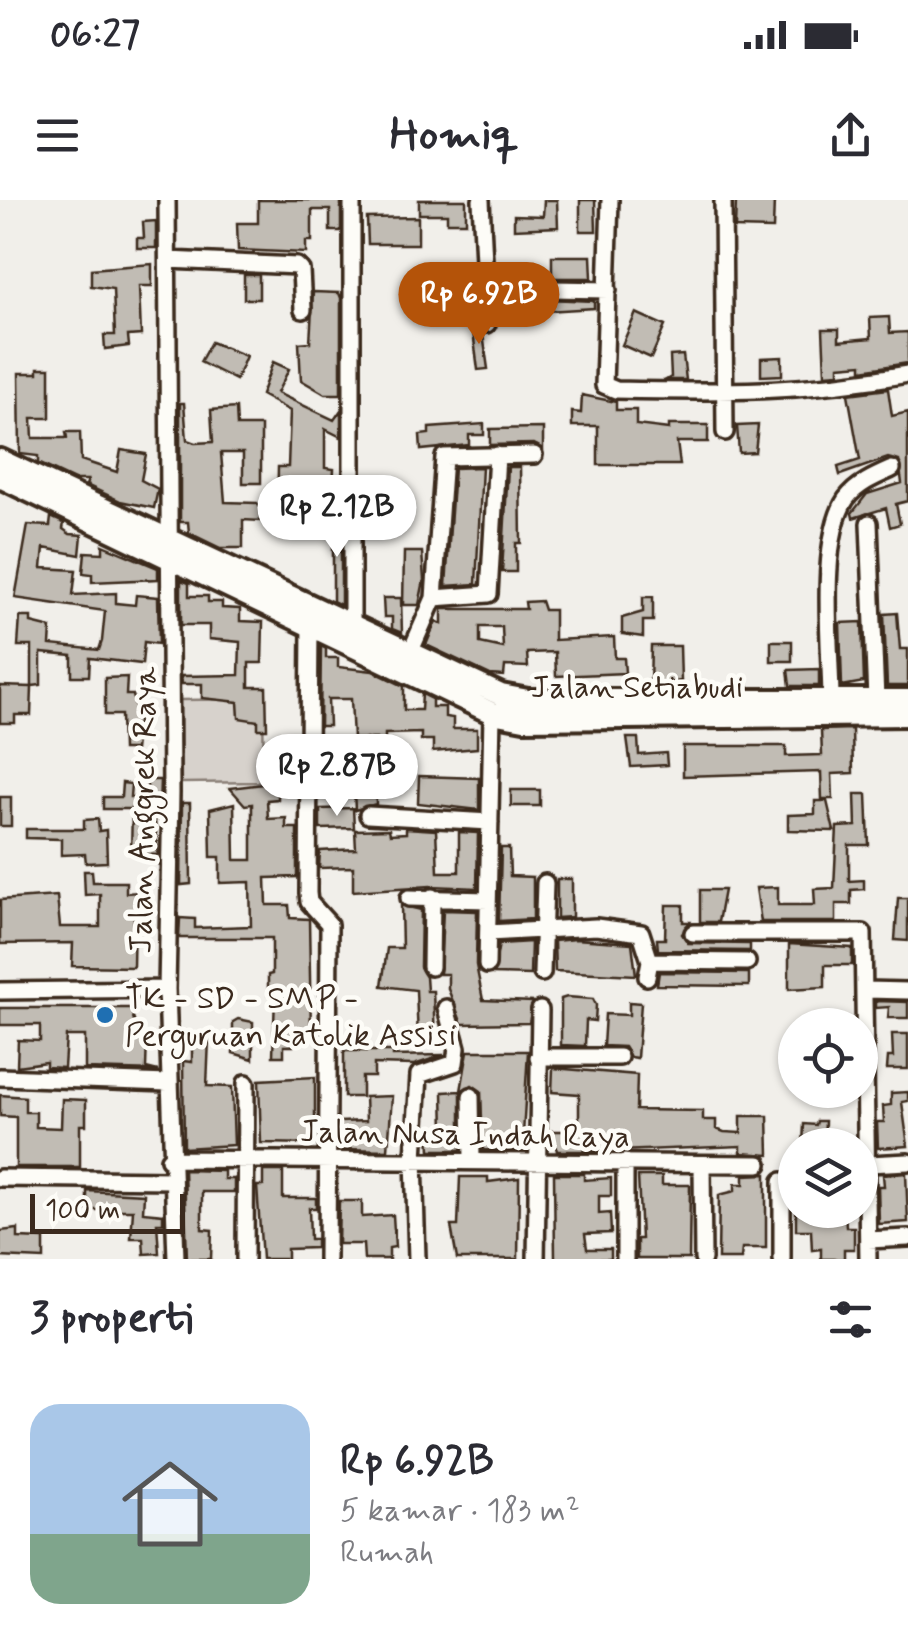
<!DOCTYPE html>
<html lang="id">
<head>
<meta charset="utf-8">
<style>
	body { margin:0; font-family:Mynerve,sans-serif; background:#f2f2f3; color:#2b2b33; height:100vh; display:flex; flex-direction:column; font-size:38px; white-space:nowrap }
	* { box-sizing:border-box; margin:0 }
	p { font-size:32px; color:#7c7c81 }
	.icon { flex:none; width:55px; height:55px; fill:none; stroke:currentColor; stroke-width:2; stroke-linecap:round; stroke-linejoin:round }
	.map { position:relative; height:1059px; overflow:hidden }
	.details { display:flex; flex-direction:column; background:#fff; flex:1 }
	.details>* { flex:none }
	.controls { position:absolute; left:778px; top:808px; display:grid; gap:20px }
	.controls a { display:grid; place-items:center; width:100px; height:100px; border-radius:50%; background:#fff; box-shadow:0 2px 8px #0004; font-size:50px }
	.scale { position:absolute; left:30px; bottom:25px; width:155px; box-sizing:border-box; padding-left:10px; border:5px solid #3b2a1e; border-top:0; font-size:28px; line-height:35px; white-space:nowrap; color:#3b2a1e; -webkit-text-stroke:8px #fdfcf7; paint-order:stroke }
	.price { position:absolute; translate:-50% -85px; padding:0 22px; border-radius:35px; background:#fff; color:#222; font-size:32px; line-height:65px; filter:drop-shadow(0 2px 5px #0008) }
	.price::after { content:''; position:absolute; left:50%; top:60px; width:30px; height:22px; margin-left:-15px; background:inherit; clip-path:polygon(0 0,100% 0,50% 100%) }
	.price.active { background:#b45309; color:#fff }
	ul { padding:0; list-style:none }
	li { display:flex; align-items:center; gap:30px; height:250px; padding:0 30px }
	li span { display:grid; place-items:center; flex:none; width:280px; height:200px; border-radius:30px; color:#555 }
	li>.icon { margin-inline-start:auto }
	span .icon { width:120px; height:120px; fill:#fffc; stroke-width:1 }
	li b { font-size:42px }
	h2 { display:flex; justify-content:space-between; align-items:center; height:120px; padding:0 30px; font-size:42px }
	.status { display:flex; justify-content:space-between; align-items:center; height:70px; padding:0 50px; background:#fff; direction:ltr }
	.status svg { height:28px; fill:currentColor }
	header { display:flex; justify-content:space-between; align-items:center; height:130px; padding:0 30px; background:#fff; font-size:45px; font-weight:700 }
	.map>svg:first-child { display:block }
</style>
</head>
<body>
<div class="status"><b>06:27</b><svg viewBox="0 0 49 12"><path d="M0 12V9h3v3zM5 12V6h3v6zM10 12V3h3v9zM15 12V0h3v12zM26 1h20v11H26zM47 4h2v5h-2z"/></svg></div>
<header><svg class="icon" aria-label="menu" viewBox="0 0 24 24"><path d="M4 6h16M4 12h16M4 18h16"/></svg>Homiq<svg class="icon" aria-label="share" viewBox="0 0 24 24"><path d="M12 15V3M7 8l5-5 5 5M5 13v7h14v-7"/></svg></header>
<div class="map">
<svg width="908" height="1059" viewBox="0 0 908 1059">
	<rect width="100%" height="100%" fill="#f1efea"/>
	<filter id="ink" filterUnits="userSpaceOnUse"><feTurbulence type="fractalNoise" baseFrequency=".01" numOctaves="2"/><feDisplacementMap in="SourceGraphic" scale="20" xChannelSelector="R" yChannelSelector="G"/><feConvolveMatrix kernelMatrix="1 2 1 2 8 2 1 2 1" color-interpolation-filters="sRGB"/></filter>
	<g filter="url(#ink)">
		<path fill="#d7d2cc" stroke="#897e75" stroke-width="2.5" d="M263,499L264,582L181,583L180,500Z"/>
		<path fill="#c1bcb4" stroke="#3b2a1e" stroke-width="2.5" fill-rule="evenodd" d="M258,0H341V31H330V10H312V41H306V53L238,50L237,23H258Z
			M419,0H466V22H447V14H419Z
			M544,0H557L558,27L514,29V15L543,16Z
			M580,0H595L596,31H580Z
			M736,0H774L773,29L735,28Z
			M418,17V44H368L367,18Z
			M156,21V48H137V38H144L143,22Z
			M552,56H591L592,78H552L542,83V73H552Z
			M152,64V86H139L141,135L128,136L129,146L105,149L104,135H115L113,89L91,86V69Z
			M244,75H259V99H244Z
			M313,92L339,93L341,98V194H325L301,180L299,143L310,142Z
			M547,99L594,101V108L547,111Z
			M636,113L665,126L651,158L622,145Z
			M471,116H475L477,129L483,134L488,169L478,170Z
			M889,117L890,133L908,132V163L862,170V164L839,166V173L825,174L823,129H839V141L871,138L870,118Z
			M211,142L246,156L236,180L200,162Z
			M683,155L686,180H666L671,177L670,156Z
			M782,157V175L761,176V158Z
			M273,162L289,169L277,193L334,220L341,210V237L325,229V268L334,269L331,319L277,316L278,267H288L290,211L261,195Z
			M38,168H50V218H32L33,238H67L66,232H80L81,260L117,272L121,250L146,254L141,280L158,289L154,308L120,301L86,285L88,280H74L38,263V256L20,254L19,173H38Z
			M888,189L892,216L908,212V301L896,304L900,324L890,327L886,308L853,318L852,313L867,294L902,283L899,261L888,258L840,275L838,267L860,260L848,194Z
			M582,195L616,202V210H636V225L669,229V225H708V242H677L680,265H598V226H572V212L581,213Z
			M180,203H184L187,240L195,243L213,242L211,210L236,208L237,226H261V283H243V253H221L225,302L257,303L261,309V321L243,320V348H220L189,333L188,322H180Z
			M484,224V235H469V245L421,250L420,235L429,234V228Z
			M758,225L755,252L739,253L737,226Z
			M543,228V249L534,244L490,245V229Z
			M482,267L476,384L446,386L454,268Z
			M508,267H520L521,343H516V372H502Z
			M333,316H341V405L333,401Z
			M51,317L64,323L63,329L70,334L82,335L80,355L44,348L42,368L76,370L73,395L116,393V403L135,405L136,395L158,397L159,444L144,442L142,464L90,458L89,476H72V456L41,453V485L32,486V446H18L20,417H31V423L51,428L50,445L99,450L102,441L105,411L15,398L28,325L50,326Z
			M103,345L158,368V379L92,382V374L83,373L85,352L103,353Z
			M404,352H422L424,380L419,405H403Z
			M181,380L189,383V396H208V402H222V408L240,409V421L263,422L262,463H249V487H266L267,529H258V521L239,518L238,502L202,498V484H182L181,476L239,475L240,442L209,439V425H181Z
			M643,397H653V421H643V437L622,434V418L643,412Z
			M383,398H401L402,433L392,429V417H384Z
			M541,401L544,410H554V440L614,437L615,458H624L625,473L556,476L555,452L527,453L528,467L505,466L504,476L490,475L426,445L436,421L442,424V409H526L525,402ZM480,427H502L503,448L480,443Z
			M897,413L900,449H908V486H887L884,414Z
			M862,422L864,482L842,486L840,423Z
			M771,441H792V461H771Z
			M321,446L326,449V458H338V467L373,471L404,486V510H421L422,494L432,499V507H445V517L453,518V529H477V548L433,552V540H421V533L385,534V547H376V539H353L351,499H328L329,526H320Z
			M651,446H680L681,481L650,486Z
			M819,469V486H790L788,470Z
			M127,477L126,495H133L138,522L135,550H122L121,515H105V478Z
			M0,486L32,487L31,515H15V523H0Z
			M852,529L853,573L832,574L833,599H822L821,572L683,576V546H786V556L822,555L821,530Z
			M627,538H638L639,555L666,553L667,565L631,567Z
			M331,557H344L345,575L375,577L376,604L355,610L354,590L320,591V575H332Z
			M419,576L479,578V610L418,603Z
			M147,580H160L159,609H154L158,655L131,654L132,609H103V597H121L122,583L131,584L130,597H147Z
			M295,580V589H278V599L267,600L268,619L286,618V628H297V677L266,678L267,705H289L290,718L309,719L311,834L293,833V846H284V856H273L275,795H268V775L272,774V738H179L180,718L195,719V728L251,726L250,682L220,683V657H211L210,609L234,603L235,660H252V604L245,605L230,588Z
			M511,590H540V606H511Z
			M855,594H867L869,645H849V681L864,680V689L851,690V704H836V722H761L756,688L778,687V705H815L814,689L834,688L837,627L856,626Z
			M0,597H11V626H0Z
			M815,601H827L834,631L788,630V615L815,614Z
			M182,603H190L191,684L181,685Z
			M353,608L354,628L320,629V609Z
			M98,619L99,631L106,630L107,662L86,663L85,654L61,655V639L26,638V629H84V620Z
			M406,628L436,630L438,672H459V632L478,633L477,688L431,686L353,691V667L319,668L320,651L356,649L355,630L389,629L390,634L406,633Z
			M501,648H509L510,676L533,677V719L499,721Z
			M84,671H92L93,682H126V693L139,692L140,715H134L133,767L72,766L73,743L0,744V700L57,696L60,727H100V694L85,695Z
			M557,679H572V717L557,718Z
			M700,690H724L718,722H700Z
			M898,698H908V741L895,740Z
			M401,705L421,710L420,767L426,777L427,791H433L435,839H418L416,790L382,786L387,748H402Z
			M666,705H683V722H690L682,734L688,743L750,744V751L658,750L657,739H665Z
			M443,710L477,711L476,765L483,800L533,802L529,823L462,824L448,789V774H440Z
			M575,739L632,743L636,775L555,771L554,741Z
			M531,742L530,775L493,774L499,744Z
			M789,744L852,748V765H825V787L789,789Z
			M659,772L749,773V786L657,785Z
			M567,797L593,799L596,805L595,821L586,820L585,846L561,845V799Z
			M876,801L908,802V818H888L889,807L876,808Z
			M629,802L641,803L637,858L630,857L624,847L603,846L605,814L629,815Z
			M0,808H131L138,838H147L146,868L158,871L85,869V836H66L64,868L46,867V862L17,866L18,840L40,841V825H0Z
			M238,819L253,822V859L233,853V822Z
			M892,834H908V869H887L888,857H893Z
			M192,839H209L207,886L232,887L234,945L184,948L183,861L192,862Z
			M344,851H393V856L444,855L414,865L374,864V877H362V897H344Z
			M468,851H528L522,951L483,950L481,891L472,885L461,891Z
			M553,868L637,875L636,910L703,911V920H716V929L724,932L741,933V916H768L769,955L741,953V946L619,951V938H601V951H557L552,931H579V894L552,892Z
			M315,877V944L261,943L259,880Z
			M461,891V950H430L429,932L444,931L443,892Z
			M908,892V901L902,902L908,946L878,948L877,922H884L883,906L891,905V893Z
			M0,895L25,897V912H36V927L61,928L62,899L86,900V925H80V967H16V917L0,916Z
			M392,896L388,950L342,949L339,922L366,921L365,897Z
			M817,921H825L824,945H803L804,924L816,925Z
			M184,970L224,971V979H234V992H202V1029L212,1030L211,1059H187Z
			M263,971H283V998H316V1008H309L310,1039H316V1048L287,1049V1059H262L257,986H263Z
			M906,973L908,1022L879,1024L878,986H884L883,975Z
			M554,974H584V980L611,978V996H599V1014L610,1013L611,1033L585,1034L587,1049H611V1059H555Z
			M766,974V1048H742L741,1059H718L719,995L735,991V984H744V975Z
			M638,976H662V985H690L689,1059H637V1039H641Z
			M460,977H488V982L519,978L518,1059H457L451,1026H458Z
			M87,991L144,994L143,1012L163,1014V1023H157L159,1053L144,1054L143,1038H131L133,1010H87Z
			M339,1001H362V1017L393,1015L395,1047L389,1048V1059H364L363,1044H338Z
			M796,1010H845L846,1027H854V1049H844V1059H821V1049L812,1050L811,1030H796Z
			M18,1029V1038L44,1039V1059L0,1057V1031Z"/>
		<g fill="none" stroke-linecap="round" stroke-linejoin="round">
			<g stroke="#3b2a1e" stroke-width="22">
				<path id="minor" d="M167,0L171,593L167,789L176,1059
					M481,0L487,124
					M610,0L604,185L616,190C721,192 803,193 908,174
					M723,0L725,232
					M168,60L297,66L301,70L303,110
					M552,89L608,90
					M869,323L876,500
					M434,398L489,394L497,255
					M310,422L308,693L309,702L329,724L327,1059
					M352,424V0
					M410,453L434,398L444,257L534,255
					M831,501C831,450 818,341 846,299C857,284 876,276 892,269
					M368,615L490,622
					M409,698L488,700
					M488,733L596,727L641,733L650,761L647,777
					M693,733H863L868,1059
					M650,761L747,762
					M487,765L492,513
					M431,767L432,697
					M542,773L545,683
					M866,790L908,791
					M0,791L167,789
					M538,857H619
					M0,877L168,883
					M471,896L472,959
					M169,959L759,964
					M869,964L908,962
					M702,966L703,1059
					M0,978L171,980
					M868,1040L908,1038
					M245,1059L246,883
					M417,1059L414,958L419,875L455,863L457,848L446,808
					M536,1059L540,810
					M625,1059V962
					M782,1059V981"/>
			</g>
			<g stroke="#3b2a1e" stroke-width="28">
				<path id="major" d="M0,260L501,495L528,500H908
					M0,277L492,513L524,519L908,515"/>
			</g>
			<use href="#minor" stroke="#fdfcf7" stroke-width="15"/>
			<use href="#major" stroke="#fdfcf7" stroke-width="20"/>
		</g>
	</g>
	<circle fill="#1f6fb2" stroke="#fdfcf7" stroke-width="4" cx="105" cy="815" r="10"/>
	<g text-anchor="middle" stroke-width="9" stroke-linejoin="round" paint-order="stroke">
		<g font-size="32" fill="#3b2a1e" stroke="#fdfcf7">
			<text x="637" y="497">Jalan Setiabudi</text>
			<text transform="translate(142 610) rotate(-89)" y="11">Jalan Anggrek Raya</text>
			<text transform="translate(465 933) rotate(1)" y="11">Jalan Nusa Indah Raya</text>
		</g>
		<g font-size="32" fill="#3b2a1e" stroke="#fdfcf7" text-anchor="start">
			<text x="125" y="808">TK - SD - SMP -<tspan x="125" dy="37">Perguruan Katolik Assisi</tspan></text>
		</g>
	</g>
</svg>
<div class="controls">
<a><svg class="icon" aria-label="locate" viewBox="0 0 24 24"><circle cx="12" cy="12" r="6"/><path d="M12 2v4M12 18v4M2 12h4M18 12h4"/></svg></a>
<a><svg class="icon" aria-label="layers" viewBox="0 0 24 24"><path d="M12 4l9 5-9 5-9-5zM3 14l9 5 9-5"/></svg></a>
</div>
<div class="scale">100 m</div>
<b class="price active" style="left:479px;top:147px">Rp 6.92B</b>
<b class="price" style="left:337px;top:360px">Rp 2.12B</b>
<b class="price" style="left:337px;top:619px">Rp 2.87B</b>
</div>
<section class="details">
<h2>3 properti<svg class="icon" aria-label="filters" viewBox="0 0 24 24"><path d="M4 7h16M4 17h16"/><circle cx="9" cy="7" r="2"/><circle cx="15" cy="17" r="2"/></svg></h2>
<ul>
<li><span style="background:linear-gradient(#a9c7e8 65%,#7fa58c 0)"><svg class="icon" aria-label="home" viewBox="0 0 24 24"><path d="M3 11l9-7 9 7M6 9v11h12V9"/></svg></span><div><b>Rp 6.92B</b><p>5 kamar · 183 m²</p><p>Rumah</p></div></li>
</ul>
</section>
</body>
</html>
